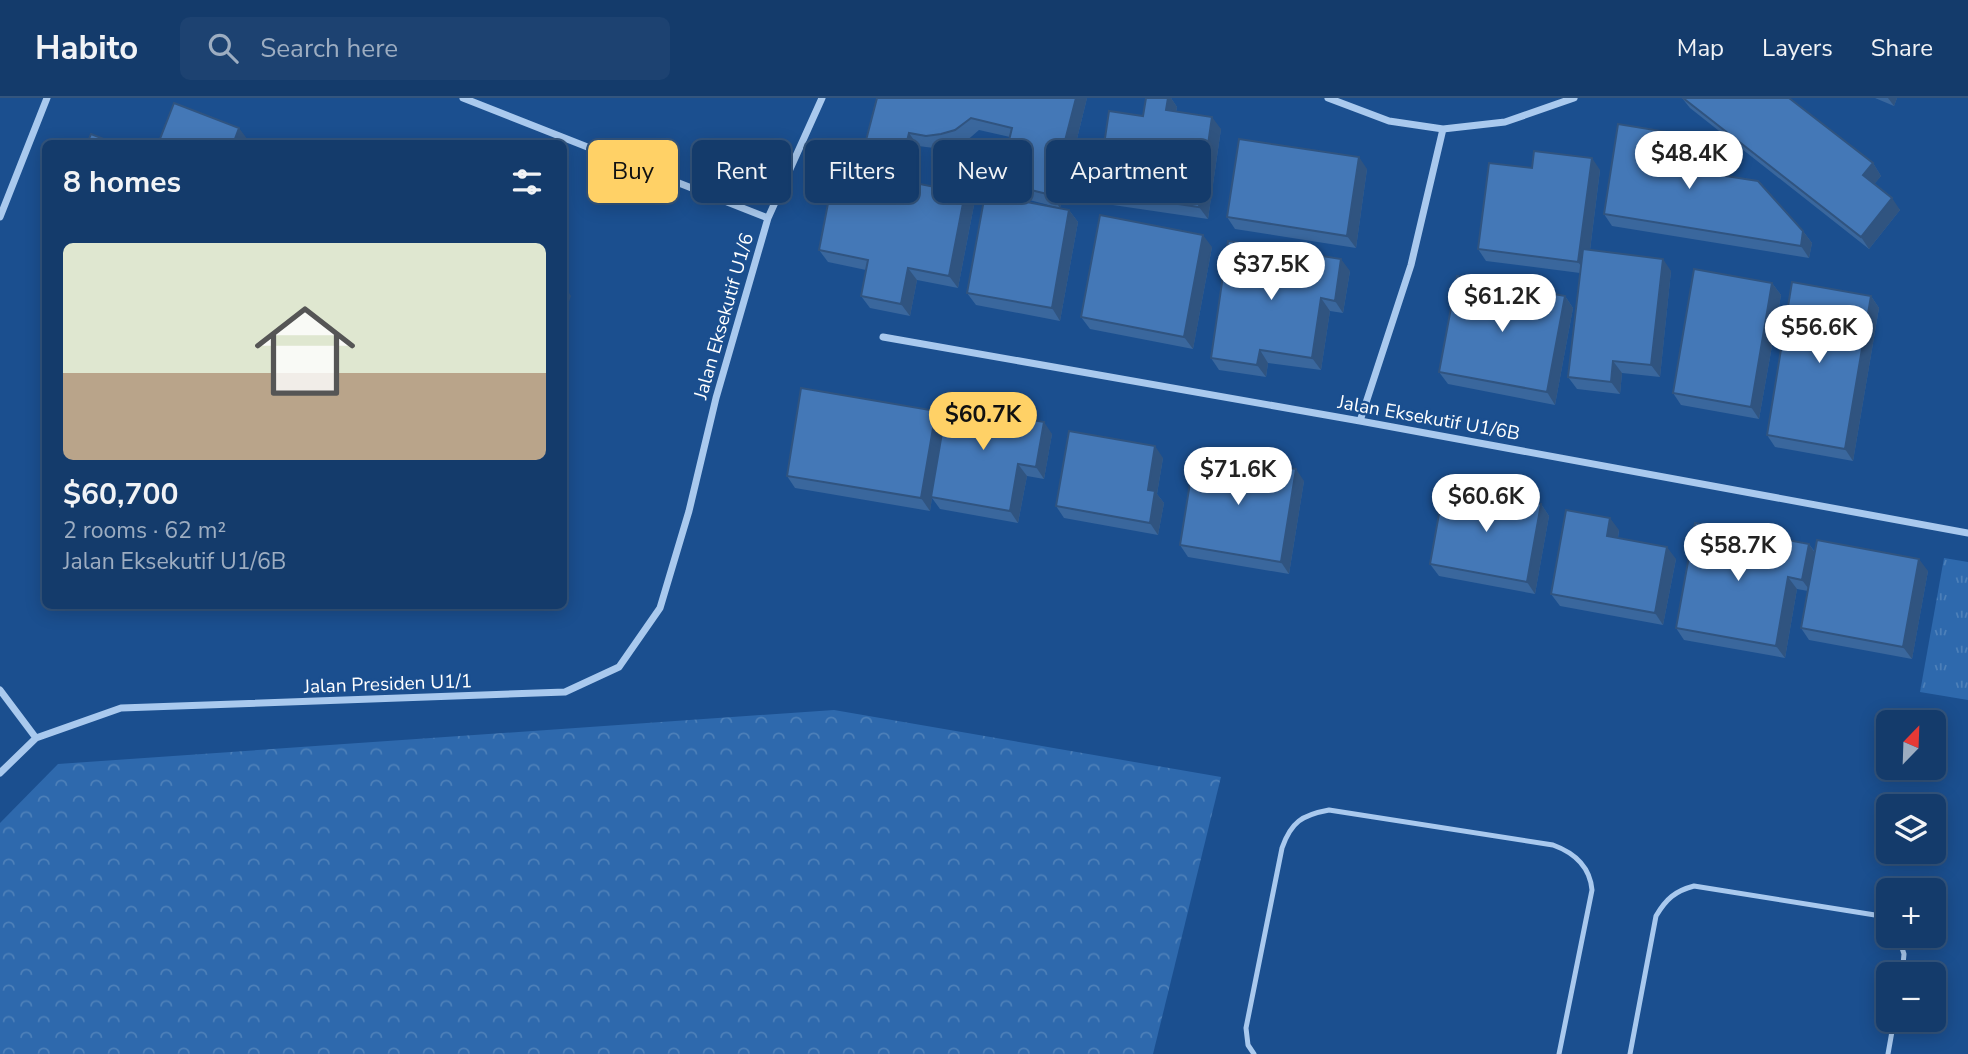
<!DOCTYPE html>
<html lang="en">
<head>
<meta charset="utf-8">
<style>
	body { margin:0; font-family:"Nunito Sans",sans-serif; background:#1d4271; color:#f1f3f6; height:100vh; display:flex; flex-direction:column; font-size:26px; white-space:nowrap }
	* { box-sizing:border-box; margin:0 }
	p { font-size:23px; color:#9dadc1 }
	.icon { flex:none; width:38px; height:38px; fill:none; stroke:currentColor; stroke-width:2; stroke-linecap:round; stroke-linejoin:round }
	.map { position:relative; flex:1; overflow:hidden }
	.details { position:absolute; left:42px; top:42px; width:525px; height:469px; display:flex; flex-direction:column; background:#143b6b; border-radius:10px; box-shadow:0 4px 18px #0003,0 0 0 2px #33557e }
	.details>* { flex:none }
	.banner { position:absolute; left:588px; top:42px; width:665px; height:63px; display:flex; gap:14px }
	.needle { width:46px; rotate:23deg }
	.fabs { position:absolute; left:1876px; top:612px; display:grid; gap:14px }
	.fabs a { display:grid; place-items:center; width:70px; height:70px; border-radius:10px; background:#143b6b; box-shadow:0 4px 18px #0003,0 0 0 2px #33557e; font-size:35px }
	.price { position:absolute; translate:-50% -60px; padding:0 16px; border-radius:24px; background:#fff; color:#222; font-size:23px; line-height:46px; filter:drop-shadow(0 2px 4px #0008) }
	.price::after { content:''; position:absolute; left:50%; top:42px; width:21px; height:16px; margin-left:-10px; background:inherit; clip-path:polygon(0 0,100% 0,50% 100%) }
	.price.active { background:#ffd166; color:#111 }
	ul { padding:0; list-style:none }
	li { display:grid; align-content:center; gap:14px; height:371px; padding:0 21px }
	li span { display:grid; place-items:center; height:217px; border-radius:10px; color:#555 }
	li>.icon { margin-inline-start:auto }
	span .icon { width:126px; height:126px; fill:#fffc; stroke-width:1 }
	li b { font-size:30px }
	h2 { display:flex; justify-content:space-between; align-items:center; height:84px; padding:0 21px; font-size:30px }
	.tag { padding:0 24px; border-radius:10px; background:#143b6b; box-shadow:0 4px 18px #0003,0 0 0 2px #33557e; font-size:24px; line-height:63px }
	.tag.active { background:#ffd166; color:#111 }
	header { display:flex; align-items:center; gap:42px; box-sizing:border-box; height:98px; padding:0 35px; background:#143b6b; border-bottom:2px solid #33557e }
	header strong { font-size:33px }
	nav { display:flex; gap:38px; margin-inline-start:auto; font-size:24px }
	.search { width:490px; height:63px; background:#1d4271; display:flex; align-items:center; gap:18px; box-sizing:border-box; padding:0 24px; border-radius:10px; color:#9dadc1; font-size:26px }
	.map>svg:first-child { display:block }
</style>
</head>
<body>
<header>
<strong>Habito</strong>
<div class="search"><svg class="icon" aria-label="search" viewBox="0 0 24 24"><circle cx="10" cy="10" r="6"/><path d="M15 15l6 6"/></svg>Search here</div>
<nav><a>Map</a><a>Layers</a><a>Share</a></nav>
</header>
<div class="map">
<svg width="1968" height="956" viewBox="0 0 1968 956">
	<defs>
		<pattern id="grass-tufts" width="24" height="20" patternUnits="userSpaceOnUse" patternTransform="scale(1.75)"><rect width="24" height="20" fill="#2e69ad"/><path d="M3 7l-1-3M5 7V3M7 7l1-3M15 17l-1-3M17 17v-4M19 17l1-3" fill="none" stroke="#4d80b9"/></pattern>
		<pattern id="forest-crowns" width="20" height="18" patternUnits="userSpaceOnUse" patternTransform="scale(1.75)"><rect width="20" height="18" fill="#2e69ad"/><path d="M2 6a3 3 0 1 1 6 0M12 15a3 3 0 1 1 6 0" fill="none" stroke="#4d80b9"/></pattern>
	</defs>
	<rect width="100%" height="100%" fill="#1b4f8f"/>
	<path fill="url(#grass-tufts)" d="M1944,460L1968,464V602L1920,594Z"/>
	<path fill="url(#forest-crowns)" d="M834,612L1221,679L1153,956H0V725L58,666Z"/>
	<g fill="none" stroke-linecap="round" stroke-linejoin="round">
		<path stroke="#a9c9ee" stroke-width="5" d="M1898,838L1904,856L1902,877
			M1254,956L1248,947L1246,930L1282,750C1291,724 1302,717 1329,712L1553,747C1575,755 1590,769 1592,792L1559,956
			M1630,956L1656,818C1666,801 1675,793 1694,788L1875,817L1888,828
			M1888,956L1894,922"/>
		<path stroke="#a9c9ee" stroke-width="7" d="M463,0L768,120
			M1328,0L1389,23L1443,31L1505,24L1574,0
			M0,119L47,0
			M883,239L1360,323L1968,435
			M1360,323L1411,167L1443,31
			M0,592L36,640
			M0,675L36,640L121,610L565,594L619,569L660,510L689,413L716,300L768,120L822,0"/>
	</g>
	<path fill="#3a679d" d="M877,0H1087L1060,110L1007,96L999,84L1010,39L979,32L964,45L950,48L934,50L918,48L912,72L873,62L864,50Z
		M1146,0H1171L1177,9L1176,14L1221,31L1208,121L1106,106L1097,94L1143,18Z
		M1682,0H1789L1873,65L1881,78L1874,86L1900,112L1869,151L1690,10Z
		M1875,0H1897L1894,8Z
		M1693,49V51L1705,64L1704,74L1803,133L1812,145L1809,160L1612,128L1604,116Z
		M1532,70L1600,72L1590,152L1671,173L1660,279L1622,275L1620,296L1577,291L1568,279L1580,175L1486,163L1478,151Z
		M1367,71L1356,150L1235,131L1227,119Z
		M965,95L974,107L958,190L917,182L910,218L870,210L861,198L866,172L828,164L819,152Z
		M1069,112L1078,124L1060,223L976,207L967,195Z
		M1212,149L1193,251L1090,231L1081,219Z
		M1350,173L1343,215L1330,213L1321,272L1268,265L1266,279L1219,272L1211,260Z
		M1772,185L1781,197L1759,321L1681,307L1673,295Z
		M1565,198L1573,210L1555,307L1448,286L1439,274Z
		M1871,198L1879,210L1853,363L1775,349L1767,337Z
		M936,313L944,325L1016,317V319L1052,336L1044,381L1027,378L1018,425L940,411L932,400L930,413L795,390L787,378Z
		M1163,360L1157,396L1164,405L1158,437L1064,420L1056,408Z
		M1304,383L1289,476L1188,459L1180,447Z
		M1541,406L1549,418L1535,496L1439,478L1430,466Z
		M1619,432L1618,440L1676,461L1663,527L1560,508L1551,496Z
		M1809,446L1815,454L1928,473L1912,561L1809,542L1801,530L1808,493L1797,491L1785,560L1684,542L1676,530Z"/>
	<path fill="#305480" d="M1076,0H1087L1060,110L1051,97Z
		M1168,0H1171L1177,9L1174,24L1166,12Z
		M1888,0H1897L1894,8Z
		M1212,19L1221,31L1208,121L1199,109Z
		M239,30L248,42L246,46H233Z
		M909,35L918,48L912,72L903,60Z
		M1685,37L1693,49L1691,62L1683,50Z
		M1697,52L1705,64L1702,85L1693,73Z
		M1359,59L1367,71L1356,150L1347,138Z
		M1592,60L1600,72L1587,176L1578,164Z
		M1873,65L1881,78L1872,89L1863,77Z
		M965,95L974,107L958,190L949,178Z
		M1892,100L1900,112L1869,151L1861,139Z
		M1069,112L1078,124L1060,223L1052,210Z
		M1803,133L1812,145L1809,160L1801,148Z
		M1203,137L1212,149L1193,251L1184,239Z
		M1341,161L1350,173L1343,215L1335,203Z
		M1663,161L1671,173L1660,279L1651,267Z
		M908,170L917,182L910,218L901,206Z
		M1772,185L1781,197L1759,321L1751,309Z
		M564,187L571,198L564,218Z
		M1565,198L1573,210L1555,307L1547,294Z
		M1871,198L1879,210L1853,363L1845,351Z
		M1321,200L1330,213L1321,272L1312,260Z
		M1260,252L1268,265L1266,279L1257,267Z
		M1613,263L1622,275L1620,296L1611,284Z
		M1008,304L1016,317L1014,329L1005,317Z
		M936,313L944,325L930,413L921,400Z
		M1044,324L1052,336L1044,381L1036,369Z
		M1155,348L1163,360L1157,396L1164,405L1158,437L1150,425L1148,392Z
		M1018,366L1027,378L1018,425L1010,413Z
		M1296,371L1304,383L1289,476L1281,464Z
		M1541,406L1549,418L1535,496L1527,484Z
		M1610,420L1619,432L1616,450L1607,438Z
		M1809,446L1817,458L1811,494L1802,482Z
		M1667,449L1676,461L1663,527L1655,515Z
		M1919,461L1928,473L1912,561L1903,549Z
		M1788,479L1797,491L1785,560L1776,548Z"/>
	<path fill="#4478b7" stroke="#305480" stroke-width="2" d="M877,0H1076L1051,97L999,84L1012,30L971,20L955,32L941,36L926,38L909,35L903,60L864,50Z
		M1146,0H1168L1166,12L1212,19L1199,109L1097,94L1109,13L1143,18Z
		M1683,0H1789L1873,65L1863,77L1892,100L1861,139Z
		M174,5L239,30L233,46H158Z
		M1618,26L1685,37L1683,50L1697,52L1693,73L1758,83L1803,133L1801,148L1604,116Z
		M91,36L116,46H87Z
		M1239,41L1359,59L1347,138L1227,119Z
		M1534,53L1592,60L1578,164L1478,151L1489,65L1532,70Z
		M835,69L965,95L949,178L908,170L901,206L861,198L868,162L819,152Z
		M985,96L1069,112L1052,210L967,195Z
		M1100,117L1203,137L1184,239L1081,219Z
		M1228,143L1341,161L1335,203L1321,200L1312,260L1260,252L1257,267L1211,260Z
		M1583,151L1663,161L1651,267L1613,263L1611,284L1568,279Z
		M1694,171L1772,185L1751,309L1673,295Z
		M1457,178L1565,198L1547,294L1439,274Z
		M1792,184L1871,198L1845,351L1767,337Z
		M801,290L936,313L921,400L787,378Z
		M949,294L1008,304L1005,317L1044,324L1036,369L1018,366L1010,413L931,399Z
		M1069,333L1155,348L1148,392L1155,393L1150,425L1056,408Z
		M1195,354L1296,371L1281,464L1180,447Z
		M1444,388L1541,406L1527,484L1430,466Z
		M1566,412L1610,420L1607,438L1667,449L1655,515L1551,496Z
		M1695,425L1809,446L1802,482L1788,479L1776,548L1676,530Z
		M1817,442L1919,461L1903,549L1801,530Z"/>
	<g text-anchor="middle" stroke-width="5" stroke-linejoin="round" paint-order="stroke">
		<g font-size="19" fill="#fff" stroke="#1b4f8f">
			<text transform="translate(723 218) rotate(-74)" y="7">Jalan Eksekutif U1/6</text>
			<text transform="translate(1429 319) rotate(10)" y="7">Jalan Eksekutif U1/6B</text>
			<text transform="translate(388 585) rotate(-2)" y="7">Jalan Presiden U1/1</text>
		</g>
	</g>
</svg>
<div class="fabs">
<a><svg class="needle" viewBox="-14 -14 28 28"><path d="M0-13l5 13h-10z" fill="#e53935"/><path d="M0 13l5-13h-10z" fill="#9dadc1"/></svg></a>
<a><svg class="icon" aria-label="layers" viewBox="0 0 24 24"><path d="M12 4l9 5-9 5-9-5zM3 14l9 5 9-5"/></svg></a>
<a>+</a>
<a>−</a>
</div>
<b class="price" style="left:1689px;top:93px">$48.4K</b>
<b class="price" style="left:1271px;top:204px">$37.5K</b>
<b class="price" style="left:1502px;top:236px">$61.2K</b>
<b class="price" style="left:1819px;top:267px">$56.6K</b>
<b class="price active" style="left:983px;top:354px">$60.7K</b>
<b class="price" style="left:1238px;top:409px">$71.6K</b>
<b class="price" style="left:1486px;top:436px">$60.6K</b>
<b class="price" style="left:1738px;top:485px">$58.7K</b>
<div class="banner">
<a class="tag active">Buy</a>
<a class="tag">Rent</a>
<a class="tag">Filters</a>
<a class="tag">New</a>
<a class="tag">Apartment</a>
</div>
<section class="details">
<h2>8 homes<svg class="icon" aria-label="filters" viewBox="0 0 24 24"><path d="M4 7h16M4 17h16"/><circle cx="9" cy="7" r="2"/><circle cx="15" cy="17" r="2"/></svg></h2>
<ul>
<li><span style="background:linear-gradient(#dfe7d0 60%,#b9a48a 0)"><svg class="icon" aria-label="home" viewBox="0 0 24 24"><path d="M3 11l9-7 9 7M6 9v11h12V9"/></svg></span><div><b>$60,700</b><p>2 rooms · 62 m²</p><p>Jalan Eksekutif U1/6B</p></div></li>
</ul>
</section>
</div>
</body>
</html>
